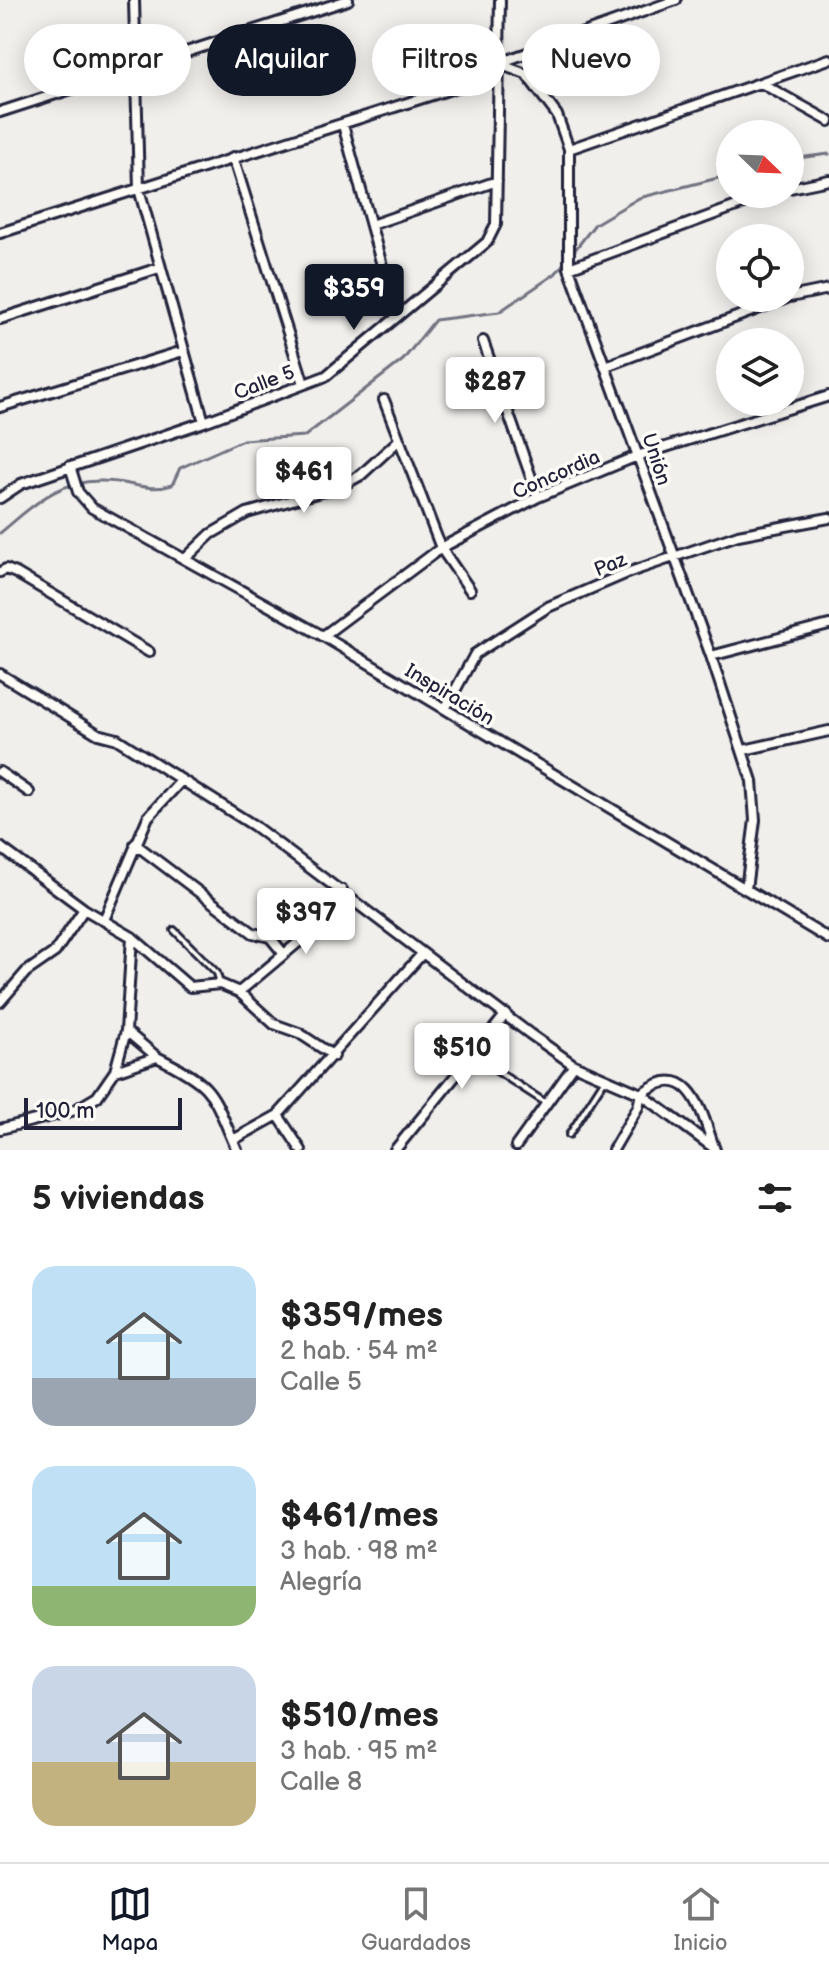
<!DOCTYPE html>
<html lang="es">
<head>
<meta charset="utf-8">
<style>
	body { margin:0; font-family:"Balsamiq Sans",sans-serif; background:#f2f2f2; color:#222; height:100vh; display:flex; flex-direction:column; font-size:30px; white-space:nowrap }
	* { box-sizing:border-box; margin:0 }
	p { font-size:26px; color:#767676 }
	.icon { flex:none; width:44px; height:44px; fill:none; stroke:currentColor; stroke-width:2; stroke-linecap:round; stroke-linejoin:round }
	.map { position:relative; height:1150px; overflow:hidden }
	.sheet { display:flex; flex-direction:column; background:#fff; flex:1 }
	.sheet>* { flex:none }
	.guide { position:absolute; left:24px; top:24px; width:782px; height:72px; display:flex; gap:16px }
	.needle { width:52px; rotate:113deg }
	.tools { position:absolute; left:716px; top:120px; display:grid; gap:16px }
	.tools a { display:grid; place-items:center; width:88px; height:88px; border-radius:50%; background:#fff; box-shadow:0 4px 20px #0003; font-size:40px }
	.scale { position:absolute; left:24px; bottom:20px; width:158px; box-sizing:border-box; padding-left:8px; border:4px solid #22223b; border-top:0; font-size:22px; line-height:28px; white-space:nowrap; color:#22223b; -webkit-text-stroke:6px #fdfcf7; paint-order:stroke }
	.price { position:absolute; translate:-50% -68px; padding:0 18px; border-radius:8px; background:#fff; color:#222; font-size:26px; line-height:52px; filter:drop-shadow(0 2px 4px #0008) }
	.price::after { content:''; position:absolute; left:50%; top:48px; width:24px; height:18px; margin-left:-12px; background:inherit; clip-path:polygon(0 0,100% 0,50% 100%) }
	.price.active { background:#111827; color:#fff }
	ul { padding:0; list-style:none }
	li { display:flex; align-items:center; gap:24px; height:200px; padding:0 32px }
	li span { display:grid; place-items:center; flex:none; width:224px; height:160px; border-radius:24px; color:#555 }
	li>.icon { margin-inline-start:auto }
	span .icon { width:96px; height:96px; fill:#fffc; stroke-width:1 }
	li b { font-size:34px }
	h2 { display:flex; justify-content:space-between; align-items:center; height:96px; padding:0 32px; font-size:34px }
	.tag { padding:0 28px; border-radius:36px; background:#fff; box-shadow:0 4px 20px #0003; font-size:28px; line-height:72px }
	.tag.active { background:#111827; color:#fff }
	.tab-bar { display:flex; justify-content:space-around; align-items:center; height:112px; border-top:2px solid #e0e0e0; background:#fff; font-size:22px; color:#767676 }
	.tab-bar a { display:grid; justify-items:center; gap:4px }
	.tab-bar .active { color:#111827 }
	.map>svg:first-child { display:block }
</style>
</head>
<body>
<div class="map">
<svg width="829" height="1150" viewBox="0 0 829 1150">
	<rect width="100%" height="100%" fill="#f0efec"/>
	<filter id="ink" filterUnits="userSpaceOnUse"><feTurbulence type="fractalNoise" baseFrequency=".0125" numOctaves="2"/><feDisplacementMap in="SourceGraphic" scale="16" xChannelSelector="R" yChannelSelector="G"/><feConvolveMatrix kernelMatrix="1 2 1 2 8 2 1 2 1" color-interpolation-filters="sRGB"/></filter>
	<g filter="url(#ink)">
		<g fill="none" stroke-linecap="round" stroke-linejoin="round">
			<path stroke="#737381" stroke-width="3" d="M790,159L829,154
				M571,255L595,224L639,198L730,175
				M0,533C33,506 57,479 104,481C129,481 148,493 172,485L180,468L243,440L305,436L403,360L435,320L499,312L555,274L566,261"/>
			<g stroke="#22223b" stroke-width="10">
				<path id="service" d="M174,930L217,973L220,984
					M476,1051L489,1066L546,1103
					M569,1135L605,1079"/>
			</g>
			<g stroke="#22223b" stroke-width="14">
				<path id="minor" d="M134,0L139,189L204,422
					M499,63L676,0
					M499,64L526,74L557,115L569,149V268L711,656L752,781L755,820L746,889
					M761,83L829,121
					M0,112L348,0
					M343,125L396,316
					M569,149L829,59
					M233,157L304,384
					M790,188L829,180
					M371,225L497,181
					M0,233L498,74
					M569,268L769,194
					M790,297L829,289
					M0,319L159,268
					M483,341L538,497
					M606,366L787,298
					M384,400L441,548L470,590
					M0,407L183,351
					M70,466L78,492L92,508L323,636L829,939
					M0,498L21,484L204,422L326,376L487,242L496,224L500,0
					M185,559L211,534L247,513L341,486L361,475L398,441
					M0,572L6,569L16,573L149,652
					M323,636L441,548L538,497L637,456L829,396
					M711,656L829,625
					M0,674L98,734L117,739L253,825L530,1034L574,1065L641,1094L638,1107L613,1150
					M445,709L475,654L548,607L627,573L738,535L829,518
					M744,750L829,731
					M0,772L29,792
					M135,844L253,933L270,937L283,953
					M0,847L84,909L132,937L190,987L220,984L239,992L274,1024L299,1033L334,1056
					M104,920L148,817L180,782
					M239,992L307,935L342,890
					M0,1002L26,972L55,952L84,909
					M126,1031L157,1057
					M115,1071L126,1031L132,937
					M278,1115L301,1150
					M0,1129L75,1110L97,1097L115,1071L157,1057C217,1087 211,1092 237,1150
					M233,1140L278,1115L422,954
					M516,1146L574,1065
					M714,1148L641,1094C691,1056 702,1114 715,1150
					M395,1150L506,1014"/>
			</g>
			<use href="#service" stroke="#fdfcf7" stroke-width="4"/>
			<use href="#minor" stroke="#fdfcf7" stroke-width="8"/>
		</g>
	</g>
	<g text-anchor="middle" stroke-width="7" stroke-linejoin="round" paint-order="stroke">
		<g font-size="20" fill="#22223b" stroke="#fdfcf7">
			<text transform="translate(264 382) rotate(-21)" y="7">Calle 5</text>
			<text transform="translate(657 459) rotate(72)" y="7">Unión</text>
			<text transform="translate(556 474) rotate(-24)" y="7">Concordia</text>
			<text transform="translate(610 564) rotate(-22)" y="7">Paz</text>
			<text transform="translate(450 694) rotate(31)" y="7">Inspiración</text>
		</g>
	</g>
</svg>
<div class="tools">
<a><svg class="needle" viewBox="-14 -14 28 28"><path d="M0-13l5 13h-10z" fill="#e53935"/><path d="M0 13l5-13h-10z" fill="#767676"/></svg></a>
<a><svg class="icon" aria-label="locate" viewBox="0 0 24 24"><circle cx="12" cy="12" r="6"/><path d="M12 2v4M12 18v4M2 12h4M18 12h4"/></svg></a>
<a><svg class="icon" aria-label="layers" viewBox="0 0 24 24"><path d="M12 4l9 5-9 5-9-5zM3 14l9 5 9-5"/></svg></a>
</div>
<div class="scale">100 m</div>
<b class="price active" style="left:354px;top:332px">$359</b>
<b class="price" style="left:495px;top:425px">$287</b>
<b class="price" style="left:304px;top:515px">$461</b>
<b class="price" style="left:306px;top:956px">$397</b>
<b class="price" style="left:462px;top:1091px">$510</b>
<div class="guide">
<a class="tag">Comprar</a>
<a class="tag active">Alquilar</a>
<a class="tag">Filtros</a>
<a class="tag">Nuevo</a>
</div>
</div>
<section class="sheet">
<h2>5 viviendas<svg class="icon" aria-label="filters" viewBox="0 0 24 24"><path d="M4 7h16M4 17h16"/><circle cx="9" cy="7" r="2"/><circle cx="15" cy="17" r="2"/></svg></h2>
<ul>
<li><span style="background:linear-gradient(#bfe0f5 70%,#9aa5b1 0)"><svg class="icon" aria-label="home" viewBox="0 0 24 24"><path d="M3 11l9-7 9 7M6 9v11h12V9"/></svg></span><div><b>$359/mes</b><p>2 hab. · 54 m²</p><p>Calle 5</p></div></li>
<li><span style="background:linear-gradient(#bfe0f5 75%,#8fb573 0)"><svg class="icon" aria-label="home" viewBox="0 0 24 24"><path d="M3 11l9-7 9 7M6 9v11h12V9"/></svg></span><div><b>$461/mes</b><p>3 hab. · 98 m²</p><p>Alegría</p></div></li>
<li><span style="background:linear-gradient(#c9d6e8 60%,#c2b280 0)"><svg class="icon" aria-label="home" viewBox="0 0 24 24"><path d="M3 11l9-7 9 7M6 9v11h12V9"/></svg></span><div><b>$510/mes</b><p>3 hab. · 95 m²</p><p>Calle 8</p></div></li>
</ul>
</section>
<nav class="tab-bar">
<a class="active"><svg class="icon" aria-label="map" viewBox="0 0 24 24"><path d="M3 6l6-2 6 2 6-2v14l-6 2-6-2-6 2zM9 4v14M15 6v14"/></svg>Mapa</a>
<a><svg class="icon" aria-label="saved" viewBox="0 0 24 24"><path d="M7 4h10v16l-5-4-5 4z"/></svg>Guardados</a>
<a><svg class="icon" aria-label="home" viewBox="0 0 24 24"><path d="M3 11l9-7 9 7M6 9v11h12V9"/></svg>Inicio</a>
</nav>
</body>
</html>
